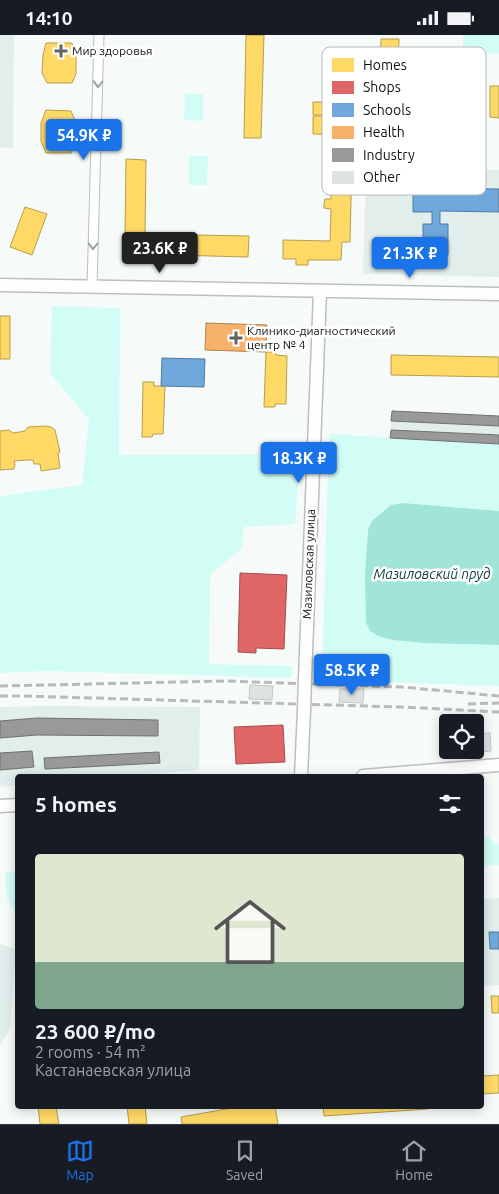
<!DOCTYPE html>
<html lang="en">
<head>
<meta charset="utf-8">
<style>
	body { margin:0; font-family:Ubuntu,sans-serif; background:#242831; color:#f1f3f6; height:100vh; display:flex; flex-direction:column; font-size:19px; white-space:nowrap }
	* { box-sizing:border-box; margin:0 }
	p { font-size:16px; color:#9ea1a6 }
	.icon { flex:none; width:28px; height:28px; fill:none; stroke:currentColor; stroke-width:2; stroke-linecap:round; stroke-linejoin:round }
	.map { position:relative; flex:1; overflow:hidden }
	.panel { position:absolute; left:15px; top:739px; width:469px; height:335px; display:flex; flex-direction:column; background:#171b24; border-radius:5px; box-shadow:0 2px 12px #0003 }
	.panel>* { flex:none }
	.buttons { position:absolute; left:439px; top:679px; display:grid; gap:10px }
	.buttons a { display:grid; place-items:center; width:45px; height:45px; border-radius:5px; background:#171b24; box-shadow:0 2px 12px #0003; font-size:25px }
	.price { position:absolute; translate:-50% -42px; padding:0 11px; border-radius:5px; background:#1a73e8; color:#fff; font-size:16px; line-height:32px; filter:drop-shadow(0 1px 2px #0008) }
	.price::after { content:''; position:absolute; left:50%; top:30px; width:15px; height:11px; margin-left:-8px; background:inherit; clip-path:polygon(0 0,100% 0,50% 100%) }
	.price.on { background:#222; color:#fff }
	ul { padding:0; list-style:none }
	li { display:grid; align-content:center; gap:10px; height:265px; padding:0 20px }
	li+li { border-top:1px solid #363941 }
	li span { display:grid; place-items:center; height:155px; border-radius:5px; color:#555 }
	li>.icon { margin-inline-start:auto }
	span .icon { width:90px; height:90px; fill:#fffc; stroke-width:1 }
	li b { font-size:21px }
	h2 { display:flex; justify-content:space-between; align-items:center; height:60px; padding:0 20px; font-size:21px }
	.status { display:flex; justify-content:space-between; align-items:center; height:35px; padding:0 25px; background:#171b24; direction:ltr }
	.status svg { height:14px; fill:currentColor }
	.dock { display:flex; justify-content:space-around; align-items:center; height:70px; border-top:1px solid #363941; background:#171b24; font-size:14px; color:#9ea1a6 }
	.dock a { display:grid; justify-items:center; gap:2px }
	.dock .on { color:#1a73e8 }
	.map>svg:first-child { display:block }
</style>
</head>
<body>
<div class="status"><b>14:10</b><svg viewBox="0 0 49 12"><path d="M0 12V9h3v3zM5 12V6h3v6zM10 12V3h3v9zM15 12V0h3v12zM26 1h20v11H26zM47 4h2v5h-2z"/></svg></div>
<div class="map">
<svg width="499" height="1089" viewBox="0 0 499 1089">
	<rect width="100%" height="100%" fill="#f6fbfa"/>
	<path fill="#e1eeec" d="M0,0H14L13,113L0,112Z
		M366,133L499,135V242L363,239Z
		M392,376L499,381V409L390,403Z
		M41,671L200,672L199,735L122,741H18L17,750L0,752V672Z
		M499,863V950L481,951V864Z
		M0,909L16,914L10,994L0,1010Z"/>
	<path fill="#d2fdf5" d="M463,0H499V18H463Z
		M185,59H203V86L184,85Z
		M189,121H208L207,150H189Z
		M52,271L120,273L119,420L300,419L295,489L244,492L242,513L210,540L209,629L292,631L291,643L47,636L0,638V461L82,450L89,385L50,338Z
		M329,399L499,409V476L403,468L391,470L393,605L424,608L499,610V651L322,645Z
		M481,798L499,810V830L481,831Z
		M17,836L18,879L16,881L7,862L5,837Z"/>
	<path fill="#a1e4da" d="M403,468L499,476V610L424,608L393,605L378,601L370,596L366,587L365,540L368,495L372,486L391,470Z"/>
	<path fill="#ffd966" stroke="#b79d4d" d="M246,0H264L261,103H244Z
		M381,4H399L396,107H379Z
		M46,8H72L76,20V39L72,48H47L42,38L43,20Z
		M490,51H499V83L490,82Z
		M313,67H330V80H313Z
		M46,75L71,76L76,88V106L71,118H46L41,106V88Z
		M313,81H345V100L313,99Z
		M332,123H352L350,207H342L341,225H308V230H296V224H283V205L330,206L331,174L324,173V169L325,164H331V143H325L324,138L325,132L331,133Z
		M126,124L146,125L145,199L249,201L248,222L134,219V202L125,201Z
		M25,172L47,179L32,220L10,212Z
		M0,281H10V324H0Z
		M266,317H276V320L287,321L286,369H275V372H264Z
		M391,320L499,322V342L391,340Z
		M143,347H154V351H165L163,399H153L152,402H142Z
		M46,391L51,392L55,395L60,417L58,418L60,433L41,436L40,429H34L33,425H28L14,426L15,429L14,434L0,435V396L9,395L13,398L25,396L28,392Z
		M491,961H499V978H492Z
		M499,1040V1058L481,1059V1041Z
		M38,1071H56L59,1089H40Z
		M127,1071H145L147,1089H129Z
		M243,1071H275L278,1089H182L181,1082Z
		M323,1071H428V1074L324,1081Z"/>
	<path fill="#e06666" stroke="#a14d4d" d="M240,538L287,540L284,614L256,613V618L238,617Z
		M283,690L285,727L236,729L234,692Z"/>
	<path fill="#6fa8dc" stroke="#527b9f" d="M413,153L499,154V177L440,176V189H448V220H423V189H432V177H413Z
		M162,323L205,324L204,352L161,351Z
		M489,897H499V914H490Z"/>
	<path fill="#f6b26b" stroke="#b18250" d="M206,288L267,290L266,317L205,315Z"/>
	<path fill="#999" stroke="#707070" d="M392,376L499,381V391L391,386Z
		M391,395L499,400V409L390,403Z
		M37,683L158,685V701L37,700L0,703V686Z
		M32,716L34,732L0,735V718Z
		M159,717L160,728L45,734L44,723Z"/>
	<path fill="#dee2e1" stroke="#c4c9c8" d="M250,650L273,651L272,665L249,664Z
		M340,654H364L363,668L339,667Z
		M490,698L491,716L458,719V715H475V699Z"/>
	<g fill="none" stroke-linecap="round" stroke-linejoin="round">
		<g stroke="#bbbfbe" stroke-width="11">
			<path id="street" d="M92,252L99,0"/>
		</g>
		<g stroke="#bbbfbe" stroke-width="15">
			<path id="secondary" d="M0,250L499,259
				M305,643L320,256
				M301,741L304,675
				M363,741L499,730
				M0,771L18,770"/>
		</g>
		<use href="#street" stroke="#fefefe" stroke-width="9"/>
		<use href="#secondary" stroke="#fefefe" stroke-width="12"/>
		<path stroke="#bababa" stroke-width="3" stroke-dasharray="8 4" stroke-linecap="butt" d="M0,651L225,646L402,652L499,661
			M0,661H23L401,672L499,677
			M468,669L499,668"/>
		<g stroke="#bbbfbe" stroke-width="15" stroke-linecap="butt">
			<path id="secondary-bridge" d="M304,675L305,643"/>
		</g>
		<use href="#secondary-bridge" stroke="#fefefe" stroke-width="12"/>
	</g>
	<defs><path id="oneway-chevron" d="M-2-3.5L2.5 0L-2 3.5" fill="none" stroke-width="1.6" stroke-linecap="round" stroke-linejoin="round" transform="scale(1.25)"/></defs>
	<g stroke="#9ea0a0">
		<use href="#oneway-chevron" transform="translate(98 49) rotate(91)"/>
		<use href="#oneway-chevron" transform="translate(93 211) rotate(92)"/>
	</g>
	<g fill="#606463" stroke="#fff" stroke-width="2">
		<path d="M58.5 8.5h5v5h5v5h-5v5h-5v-5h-5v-5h5z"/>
		<path d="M233.5 295.5h5v5h5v5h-5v5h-5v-5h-5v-5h5z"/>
	</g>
	<g text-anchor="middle" stroke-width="5" stroke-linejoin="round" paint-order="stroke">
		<g font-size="12" fill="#0f1212" stroke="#fff" text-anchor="start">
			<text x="72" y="20">Мир здоровья</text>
			<text x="247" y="300">Клинико-диагностический<tspan x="247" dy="14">центр № 4</tspan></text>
		</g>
		<g font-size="12" fill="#0f1212" stroke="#fff">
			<text transform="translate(309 529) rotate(-88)" y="4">Мазиловская улица</text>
		</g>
		<g font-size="14" font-style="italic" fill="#14413b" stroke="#fff">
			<text x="432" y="544">Мазиловский пруд</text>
		</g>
	</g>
	<rect x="322" y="12" width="164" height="148" rx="8" fill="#fff" stroke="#b7b8b8" stroke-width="1"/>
	<rect x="332" y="23" width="22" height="14" fill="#ffd966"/>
	<rect x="332" y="46" width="22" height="13" fill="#e06666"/>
	<rect x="332" y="68" width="22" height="14" fill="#6fa8dc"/>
	<rect x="332" y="91" width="22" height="13" fill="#f6b26b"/>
	<rect x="332" y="113" width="22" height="14" fill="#999"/>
	<rect x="332" y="136" width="22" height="13" fill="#dee2e1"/>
	<g font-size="14" fill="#0f1212">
		<text x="363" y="35">Homes</text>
		<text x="363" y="57">Shops</text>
		<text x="363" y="80">Schools</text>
		<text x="363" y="102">Health</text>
		<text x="363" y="125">Industry</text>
		<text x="363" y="147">Other</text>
	</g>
</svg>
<div class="buttons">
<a><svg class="icon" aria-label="locate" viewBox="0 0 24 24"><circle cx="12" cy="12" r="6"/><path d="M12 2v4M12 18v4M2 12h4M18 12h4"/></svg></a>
</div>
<b class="price" style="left:84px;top:126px">54.9K ₽</b>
<b class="price on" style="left:160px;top:239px">23.6K ₽</b>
<b class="price" style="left:410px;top:244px">21.3K ₽</b>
<b class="price" style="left:299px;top:449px">18.3K ₽</b>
<b class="price" style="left:352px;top:661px">58.5K ₽</b>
<section class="panel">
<h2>5 homes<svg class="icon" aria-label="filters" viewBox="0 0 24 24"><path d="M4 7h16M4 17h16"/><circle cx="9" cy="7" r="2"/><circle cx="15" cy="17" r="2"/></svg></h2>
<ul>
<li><span style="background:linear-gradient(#dfe7d0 70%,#7fa58c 0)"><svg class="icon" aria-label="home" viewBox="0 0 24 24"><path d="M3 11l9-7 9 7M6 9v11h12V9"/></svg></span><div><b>23 600 ₽/mo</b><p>2 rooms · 54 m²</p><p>Кастанаевская улица</p></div></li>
</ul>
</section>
</div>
<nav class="dock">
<a class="on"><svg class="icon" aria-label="map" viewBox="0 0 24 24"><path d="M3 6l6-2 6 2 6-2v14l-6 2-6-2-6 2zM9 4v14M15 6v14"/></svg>Map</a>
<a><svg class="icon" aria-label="saved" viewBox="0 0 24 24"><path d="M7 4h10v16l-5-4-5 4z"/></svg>Saved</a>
<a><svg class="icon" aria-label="home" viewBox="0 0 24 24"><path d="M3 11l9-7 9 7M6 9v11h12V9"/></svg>Home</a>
</nav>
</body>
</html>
